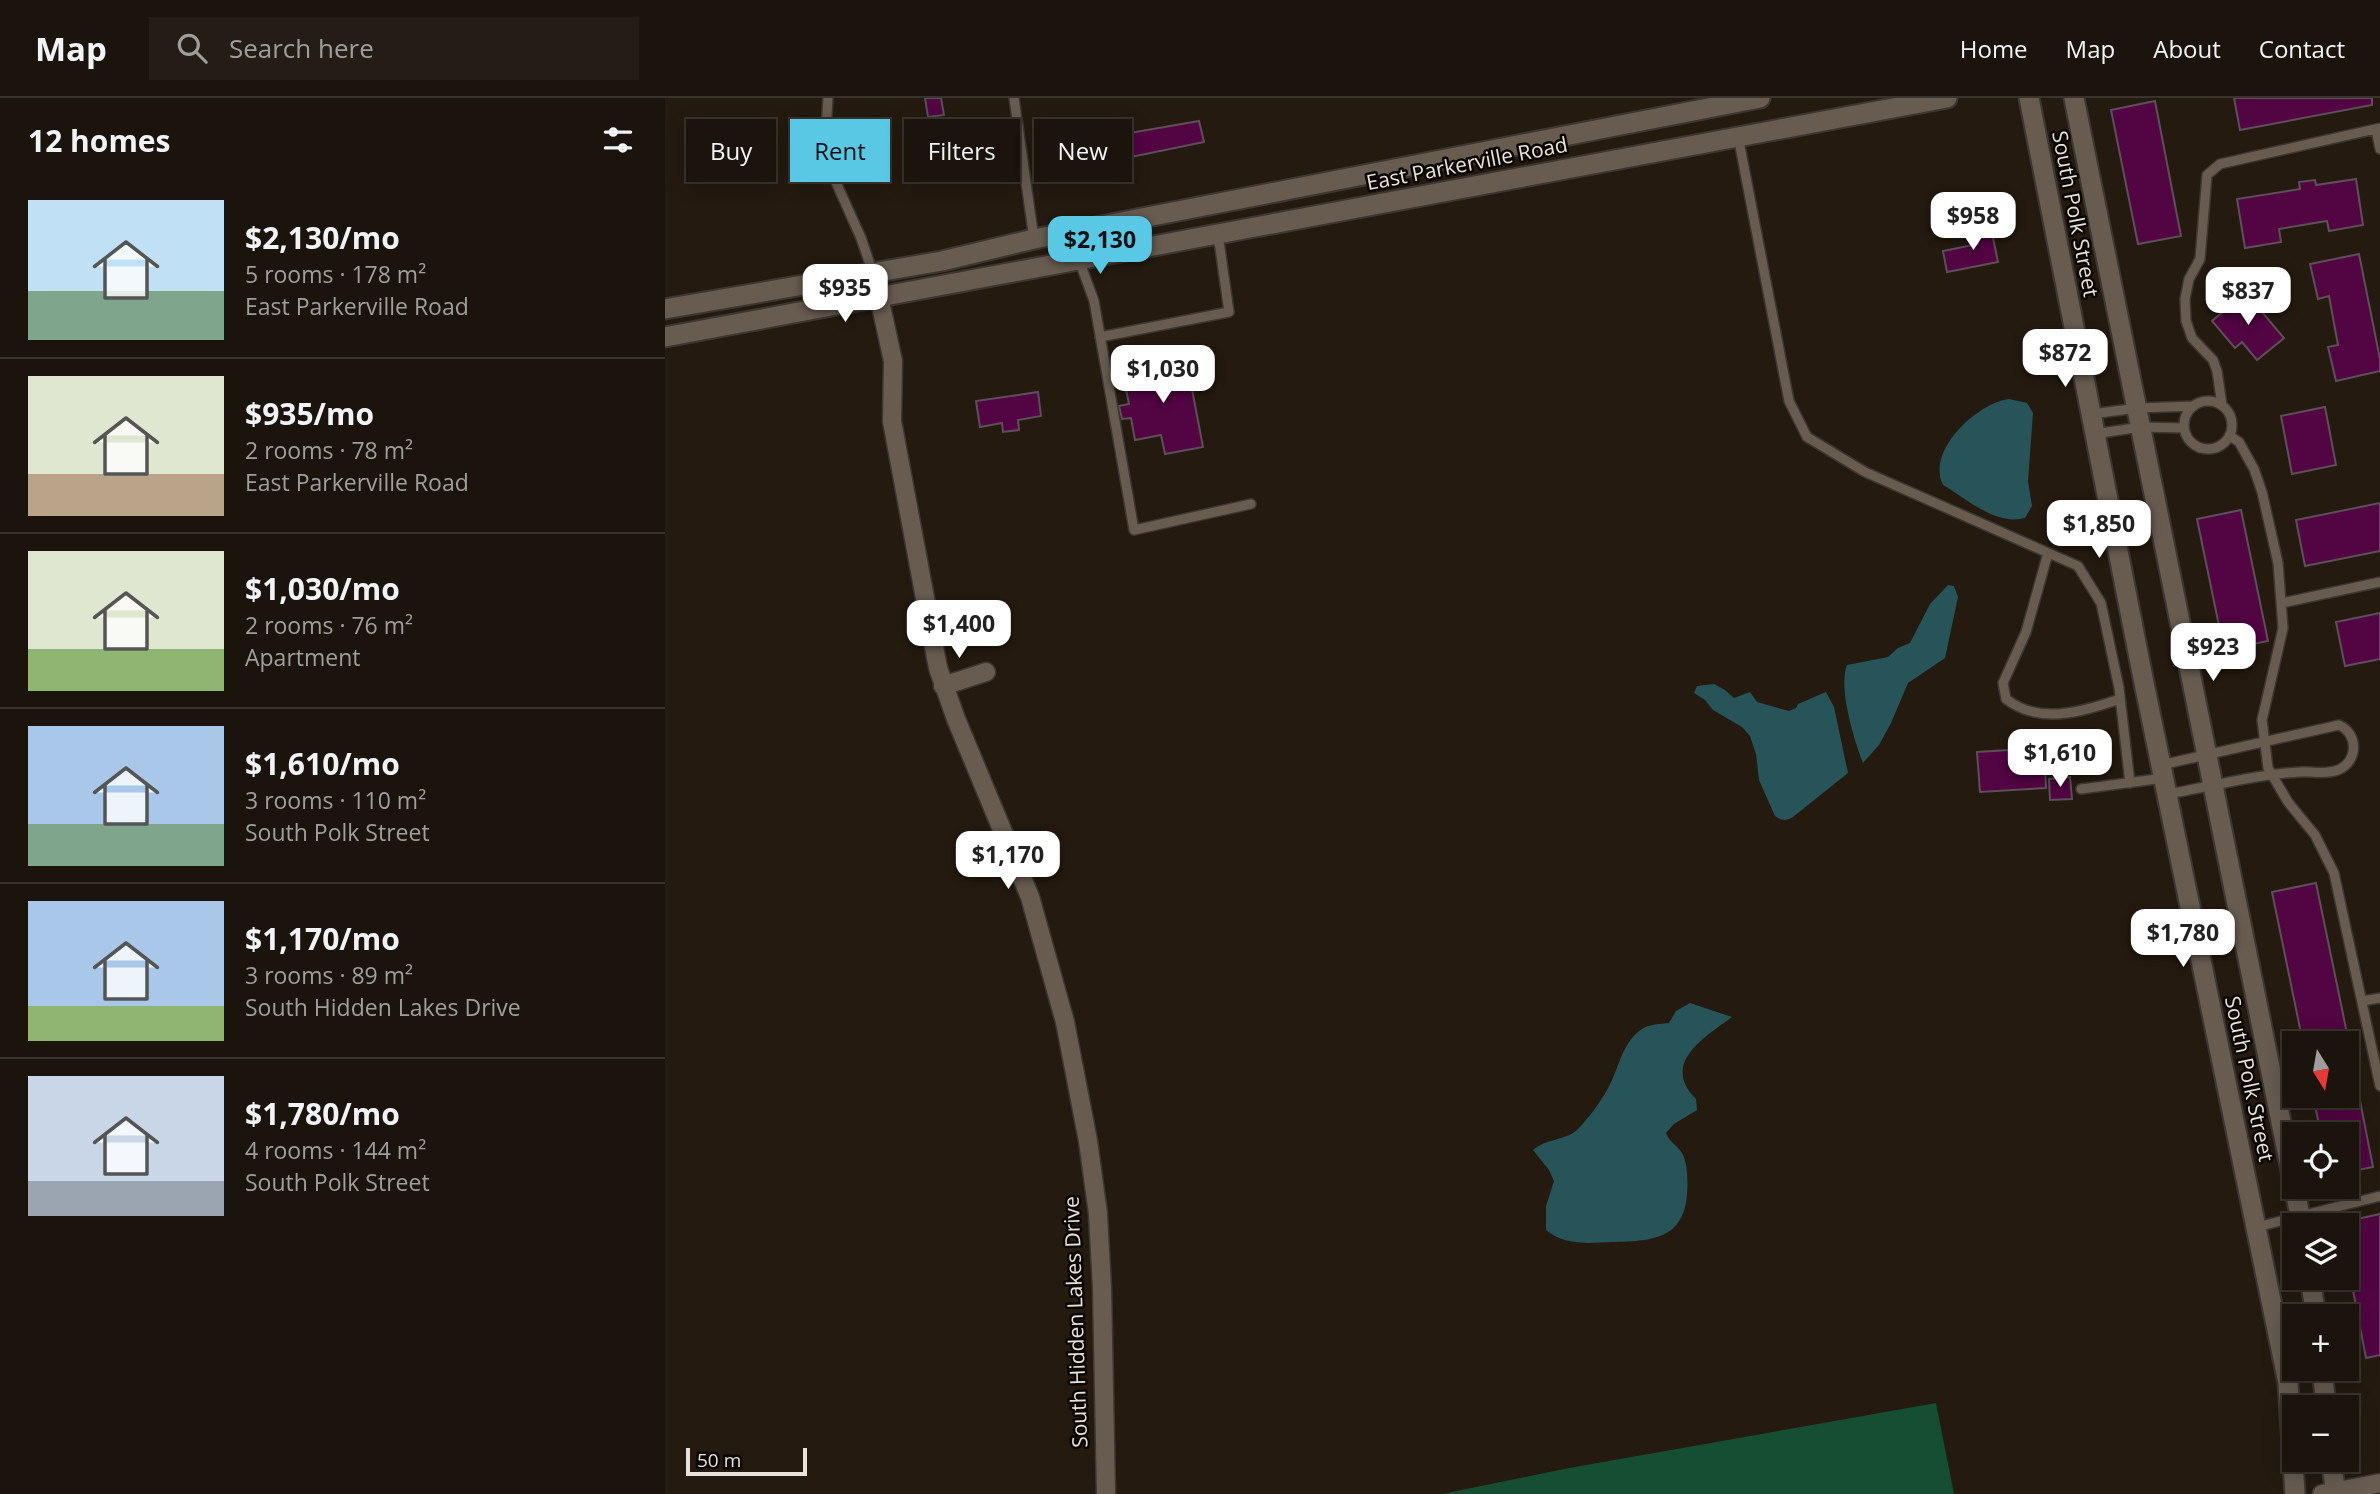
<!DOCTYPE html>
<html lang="en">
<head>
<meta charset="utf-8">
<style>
	body { margin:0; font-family:"Open Sans",sans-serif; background:#241d15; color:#f1f3f6; height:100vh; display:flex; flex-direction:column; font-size:26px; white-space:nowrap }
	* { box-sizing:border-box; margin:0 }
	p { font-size:23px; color:#a09e9d }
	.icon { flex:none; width:38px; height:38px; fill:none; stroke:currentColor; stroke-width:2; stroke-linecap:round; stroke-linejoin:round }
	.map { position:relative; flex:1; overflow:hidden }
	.sheet { display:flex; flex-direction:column; background:#1b140c; width:665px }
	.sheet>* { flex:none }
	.guide { position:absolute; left:21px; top:21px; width:665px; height:63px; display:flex; gap:14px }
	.needle { width:46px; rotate:169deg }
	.tools { position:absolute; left:1617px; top:933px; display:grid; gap:14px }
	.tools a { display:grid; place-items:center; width:77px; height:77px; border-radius:0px; background:#1b140c; box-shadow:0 4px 18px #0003,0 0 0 2px #39332d; font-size:35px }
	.scale { position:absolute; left:21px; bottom:18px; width:121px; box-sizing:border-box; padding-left:7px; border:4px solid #e9e2db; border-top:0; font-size:19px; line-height:24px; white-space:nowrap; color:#e9e2db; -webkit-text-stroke:5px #090603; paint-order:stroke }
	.price { position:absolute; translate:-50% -60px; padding:0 16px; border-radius:14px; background:#fff; color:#222; font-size:23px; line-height:46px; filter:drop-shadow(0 2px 4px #0008) }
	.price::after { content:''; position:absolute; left:50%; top:42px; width:21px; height:16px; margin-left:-10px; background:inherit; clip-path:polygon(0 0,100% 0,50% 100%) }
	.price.selected { background:#58c8e4; color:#111 }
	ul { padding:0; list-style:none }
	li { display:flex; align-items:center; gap:21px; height:175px; padding:0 28px }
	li+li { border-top:2px solid #39332d }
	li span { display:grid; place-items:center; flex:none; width:196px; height:140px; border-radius:0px; color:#555 }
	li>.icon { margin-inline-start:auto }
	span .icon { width:84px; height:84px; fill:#fffc; stroke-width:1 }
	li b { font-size:30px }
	h2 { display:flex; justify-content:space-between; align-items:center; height:84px; padding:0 28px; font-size:30px }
	.pill { padding:0 24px; border-radius:0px; background:#1b140c; box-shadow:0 4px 18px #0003,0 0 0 2px #39332d; font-size:24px; line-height:63px }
	.pill.selected { background:#58c8e4; color:#111 }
	header { display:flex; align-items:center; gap:42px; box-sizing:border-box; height:98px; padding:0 35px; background:#1b140c; border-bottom:2px solid #39332d }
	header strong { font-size:33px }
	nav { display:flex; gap:38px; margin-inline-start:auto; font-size:24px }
	.search { width:490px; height:63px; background:#241d15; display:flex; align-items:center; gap:18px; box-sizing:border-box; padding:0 24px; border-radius:0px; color:#a09e9d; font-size:26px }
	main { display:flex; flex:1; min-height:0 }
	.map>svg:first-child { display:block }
</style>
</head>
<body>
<header>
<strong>Map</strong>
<div class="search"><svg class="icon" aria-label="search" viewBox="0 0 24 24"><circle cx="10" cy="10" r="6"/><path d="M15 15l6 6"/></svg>Search here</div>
<nav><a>Home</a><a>Map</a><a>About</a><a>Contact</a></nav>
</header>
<main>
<section class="sheet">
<h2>12 homes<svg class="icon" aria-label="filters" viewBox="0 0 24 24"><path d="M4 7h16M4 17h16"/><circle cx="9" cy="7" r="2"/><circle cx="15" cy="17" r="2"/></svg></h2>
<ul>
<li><span style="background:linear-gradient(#bfe0f5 65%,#7fa58c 0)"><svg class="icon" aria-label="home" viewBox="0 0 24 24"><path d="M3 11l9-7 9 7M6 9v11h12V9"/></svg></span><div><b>$2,130/mo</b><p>5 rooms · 178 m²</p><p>East Parkerville Road</p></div></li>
<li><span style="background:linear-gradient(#dfe7d0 70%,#b9a48a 0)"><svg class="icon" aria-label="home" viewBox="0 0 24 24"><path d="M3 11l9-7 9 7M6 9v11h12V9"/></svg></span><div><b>$935/mo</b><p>2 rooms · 78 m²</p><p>East Parkerville Road</p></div></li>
<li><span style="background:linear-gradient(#dfe7d0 70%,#8fb573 0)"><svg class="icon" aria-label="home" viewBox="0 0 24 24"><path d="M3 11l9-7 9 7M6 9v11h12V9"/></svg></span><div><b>$1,030/mo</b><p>2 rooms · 76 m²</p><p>Apartment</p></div></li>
<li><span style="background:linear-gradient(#a9c7e8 70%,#7fa58c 0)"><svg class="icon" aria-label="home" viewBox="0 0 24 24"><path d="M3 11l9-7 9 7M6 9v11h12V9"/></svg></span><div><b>$1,610/mo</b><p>3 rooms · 110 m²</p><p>South Polk Street</p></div></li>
<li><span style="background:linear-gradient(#a9c7e8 75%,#8fb573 0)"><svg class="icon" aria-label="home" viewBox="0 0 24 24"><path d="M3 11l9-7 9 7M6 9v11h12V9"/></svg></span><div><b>$1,170/mo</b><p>3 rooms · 89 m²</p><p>South Hidden Lakes Drive</p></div></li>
<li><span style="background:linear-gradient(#c9d6e8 75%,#9aa5b1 0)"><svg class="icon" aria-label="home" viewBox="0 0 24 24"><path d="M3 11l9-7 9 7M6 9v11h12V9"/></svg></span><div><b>$1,780/mo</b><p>4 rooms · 144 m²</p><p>South Polk Street</p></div></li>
</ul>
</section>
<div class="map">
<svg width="1715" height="1396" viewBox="0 0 1715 1396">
	<rect width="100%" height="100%" fill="#241a10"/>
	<path fill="#154e32" d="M1271,1305L1289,1396H777L904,1370Z"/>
	<path fill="#265459" d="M1344,301L1362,305L1368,315L1363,383L1367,408L1360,420C1331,428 1302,401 1278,387C1261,353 1312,305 1344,301Z
		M1283,487L1289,488L1293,499L1280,560L1243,585L1226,625L1214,647L1198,665C1189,642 1173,590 1182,567L1223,559L1233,550L1245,545L1265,506Z
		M1049,586L1060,592L1069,600L1085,594L1092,604L1124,613L1131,610L1133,606L1161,594L1169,609L1183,675L1128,719C1121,723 1117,723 1110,718L1094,682L1091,656L1085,638L1077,629L1048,612L1040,602L1029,595L1032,588Z
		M1025,905L1067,919C1040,939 995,965 1031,1001L1032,1012L1009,1026L1001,1035C1005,1045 1012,1047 1017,1055C1023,1066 1023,1085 1022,1097C1018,1142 986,1143 947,1144C924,1145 900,1148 881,1132V1108L889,1083L884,1072L868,1052C882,1040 899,1043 912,1032C922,1022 935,1005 942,992C954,972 956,945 977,931C985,926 995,926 1004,925L1011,913Z"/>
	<path fill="#520443" stroke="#5d4f58" stroke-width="2" d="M260,0H276L279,17L263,19Z
		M1569,0H1707V7L1575,32Z
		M1490,3L1516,138L1473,146L1446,12Z
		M534,23L539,44L383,76L379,54L436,42V40Z
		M1691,81L1698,127L1664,133L1662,123L1614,131L1616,144L1580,150L1572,101L1635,91L1634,84L1650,82L1651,87Z
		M1325,125L1333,164L1282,174L1278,153L1313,146L1309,128Z
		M1694,156L1715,261V273L1671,283L1663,249L1673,247L1664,198L1653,201L1645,166Z
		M1581,195L1619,240L1592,262L1577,244L1570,250L1547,223Z
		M521,260L538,349L500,356L496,337L470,342L466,320L457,321L454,308L464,306L457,272Z
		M373,294L376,318L353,322L354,332L338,334L337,325L315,329L311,303Z
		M1660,309L1671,367L1627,376L1616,318Z
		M1715,405V453L1640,468L1631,422Z
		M1576,412L1603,543L1559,552L1532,421Z
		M1715,515V561L1680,568L1671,524Z
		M1379,650L1381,690L1315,694L1312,654Z
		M1405,679L1407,701L1385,702L1384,681Z
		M1651,785L1684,945H1638L1607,794Z
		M1688,967L1708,1069L1682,1074V1036H1656L1648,998H1682V968Z
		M1715,1116V1257L1701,1260L1682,1161V1123Z"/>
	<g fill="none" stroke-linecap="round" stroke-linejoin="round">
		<g stroke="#3d3631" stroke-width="12">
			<path id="service" d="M163,0L161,32L163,62L170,82L196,140L208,175
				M349,0L369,141
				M1711,31L1715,51
				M1073,38L1124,303L1142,339L1200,374L1413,468L1436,505L1454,590L1465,685
				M414,162L429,203L469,432L586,406
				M435,239L564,214L553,136
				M1519 327a24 24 0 1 1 48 0a24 24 0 1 1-48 0Z
				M1557,307L1552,273L1548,262L1527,240L1521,223L1520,201L1524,181L1535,161L1542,77L1555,66L1715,30
				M1426,316L1473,310L1529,308
				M1429,336L1476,329L1519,330
				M1565,338L1574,344L1589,371L1597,394L1613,465L1618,530L1597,622L1603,670L1623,704L1650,737L1669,775L1715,988
				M1383,455L1361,534L1338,585L1341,601C1376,628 1418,613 1455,601
				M1617,505L1715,484
				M1496,667L1674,627C1694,636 1693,664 1673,672C1660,677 1648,673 1635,674C1592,676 1545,689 1502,696
				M1416,691L1499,680
				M1697,903L1715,900
				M1592,1129L1715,1098"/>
		</g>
		<g stroke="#3d3631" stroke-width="21">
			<path id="minor" d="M214,199L228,263L227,323L273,570L291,621L365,799L400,924L423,1043L433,1116L437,1190L441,1396
				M278,588L321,574
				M1657,1396L1715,1385"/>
		</g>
		<g stroke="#3d3631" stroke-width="23">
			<path id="secondary" d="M1364,0L1478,580L1623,1285L1630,1396
				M1409,0L1629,1088
				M0,211L277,163L369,141L1095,0
				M0,239L1282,0
				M1629,1088L1637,1127
				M1645,1180L1651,1218
				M1657,1270L1661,1309
				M1666,1362L1671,1396"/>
		</g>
		<use href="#service" stroke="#685c51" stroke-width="9"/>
		<use href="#minor" stroke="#685c51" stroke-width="18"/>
		<use href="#secondary" stroke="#685c51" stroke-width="19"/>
	</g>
	<g text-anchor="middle" stroke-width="5" stroke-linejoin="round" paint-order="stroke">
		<g font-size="21" fill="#e9e2db" stroke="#090603">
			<text transform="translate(802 66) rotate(-11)" y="7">East Parkerville Road</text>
			<text transform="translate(1410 116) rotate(79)" y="7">South Polk Street</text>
			<text transform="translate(1584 981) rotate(78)" y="7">South Polk Street</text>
			<text transform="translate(411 1224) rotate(-92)" y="7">South Hidden Lakes Drive</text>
		</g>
	</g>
</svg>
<div class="tools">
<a><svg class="needle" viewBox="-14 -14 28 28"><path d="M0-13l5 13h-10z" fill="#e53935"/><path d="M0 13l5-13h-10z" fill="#a09e9d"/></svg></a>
<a><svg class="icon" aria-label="locate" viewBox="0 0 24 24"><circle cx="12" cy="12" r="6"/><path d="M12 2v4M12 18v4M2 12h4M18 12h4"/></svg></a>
<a><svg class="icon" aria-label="layers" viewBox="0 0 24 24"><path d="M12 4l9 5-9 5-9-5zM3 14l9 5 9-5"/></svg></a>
<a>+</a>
<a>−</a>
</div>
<div class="scale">50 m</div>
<b class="price" style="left:1308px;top:154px">$958</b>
<b class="price selected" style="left:435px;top:178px">$2,130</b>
<b class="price" style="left:180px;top:226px">$935</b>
<b class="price" style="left:1583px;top:229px">$837</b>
<b class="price" style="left:1400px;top:291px">$872</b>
<b class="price" style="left:498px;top:307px">$1,030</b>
<b class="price" style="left:1434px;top:462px">$1,850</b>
<b class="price" style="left:294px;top:562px">$1,400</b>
<b class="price" style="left:1548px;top:585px">$923</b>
<b class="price" style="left:1395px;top:691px">$1,610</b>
<b class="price" style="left:343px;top:793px">$1,170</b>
<b class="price" style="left:1518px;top:871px">$1,780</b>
<div class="guide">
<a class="pill">Buy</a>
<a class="pill selected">Rent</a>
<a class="pill">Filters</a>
<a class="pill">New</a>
</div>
</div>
</main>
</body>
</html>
